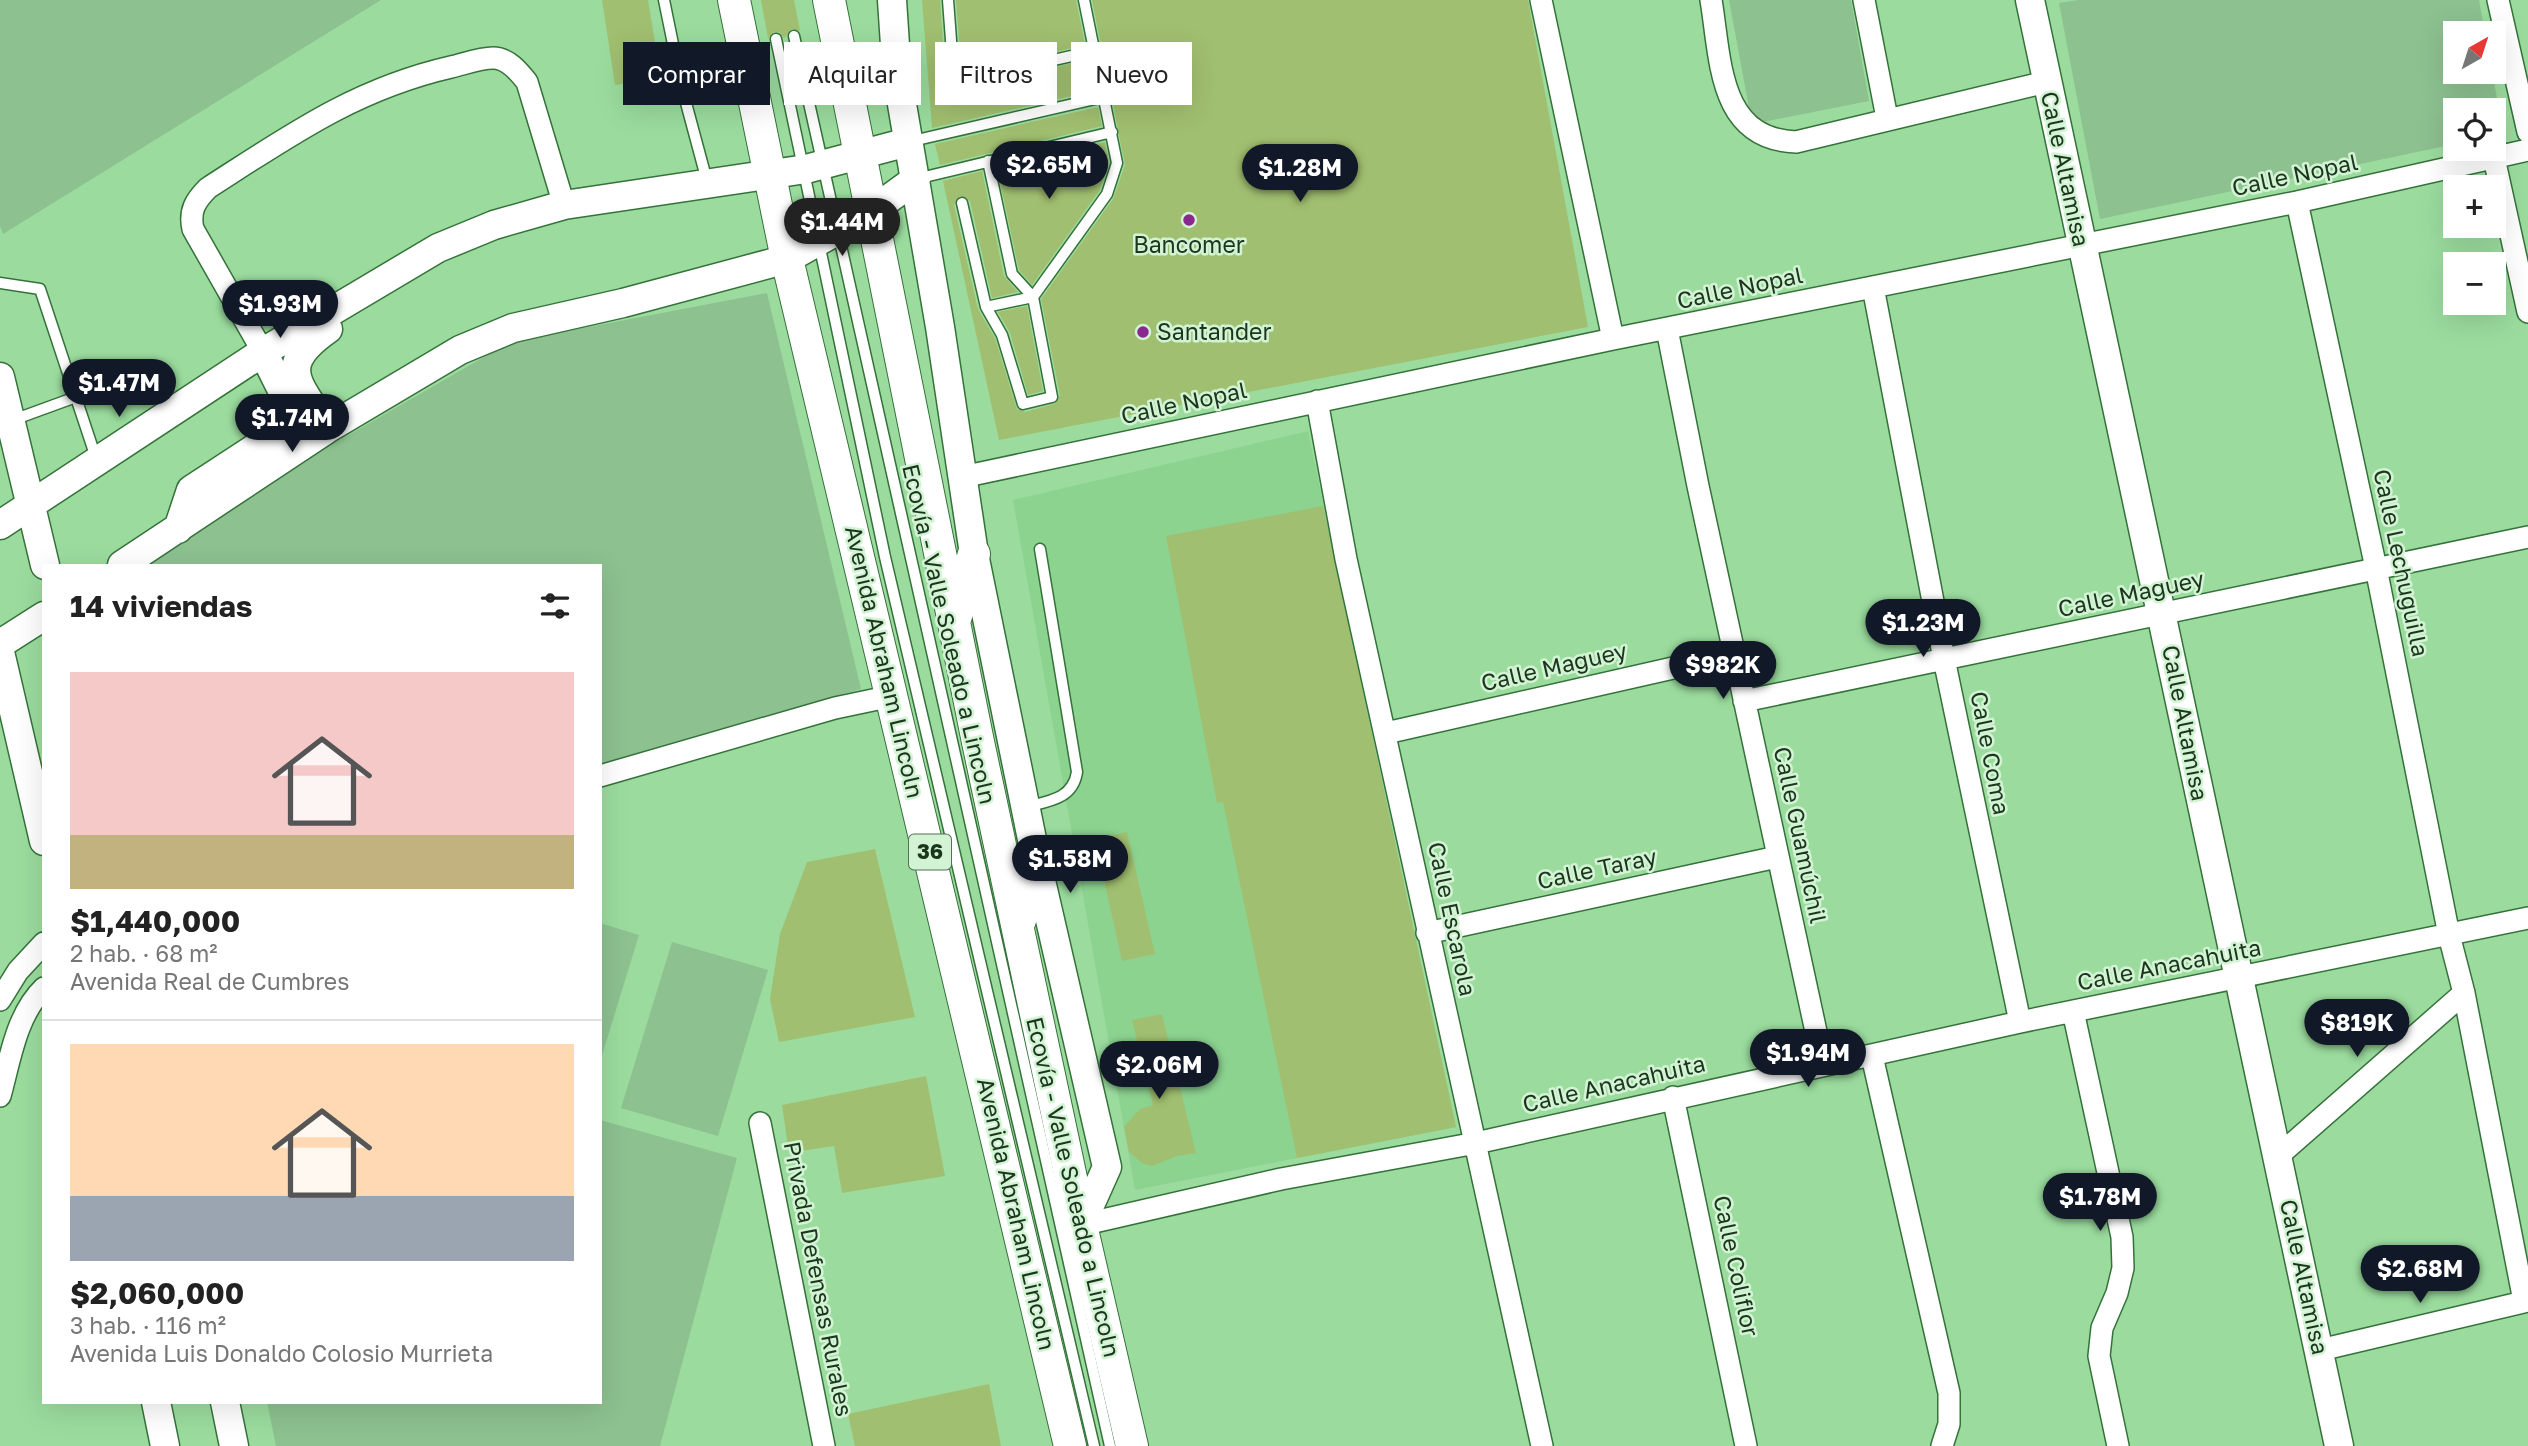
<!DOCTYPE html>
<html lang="es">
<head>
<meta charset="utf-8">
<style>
	body { margin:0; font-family:"Golos Text",sans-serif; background:#f6f6f6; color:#222; height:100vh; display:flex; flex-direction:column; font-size:26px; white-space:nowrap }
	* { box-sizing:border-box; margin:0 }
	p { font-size:23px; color:#767676 }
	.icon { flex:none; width:38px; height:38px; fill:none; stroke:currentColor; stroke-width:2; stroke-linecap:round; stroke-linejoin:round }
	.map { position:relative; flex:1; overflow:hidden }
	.details { position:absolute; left:42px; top:564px; width:560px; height:840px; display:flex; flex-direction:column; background:#fff; border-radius:0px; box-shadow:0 7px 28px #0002 }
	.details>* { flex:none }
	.guide { position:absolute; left:623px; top:42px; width:665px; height:63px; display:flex; gap:14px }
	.needle { width:46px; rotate:39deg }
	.buttons { position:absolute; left:2443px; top:21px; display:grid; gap:14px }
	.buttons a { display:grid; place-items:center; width:63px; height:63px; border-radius:0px; background:#fff; box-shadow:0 7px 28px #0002; font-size:35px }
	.price { position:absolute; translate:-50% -60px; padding:0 16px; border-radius:24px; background:#111827; color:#fff; font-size:23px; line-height:46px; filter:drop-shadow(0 2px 4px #0008) }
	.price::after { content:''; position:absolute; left:50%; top:42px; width:21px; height:16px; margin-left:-10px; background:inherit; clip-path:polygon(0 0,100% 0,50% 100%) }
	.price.on { background:#222; color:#fff }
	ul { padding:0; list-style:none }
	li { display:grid; align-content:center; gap:14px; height:371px; padding:0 28px }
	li+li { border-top:2px solid #e0e0e0 }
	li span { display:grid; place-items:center; height:217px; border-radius:0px; color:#555 }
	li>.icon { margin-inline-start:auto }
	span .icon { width:126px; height:126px; fill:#fffc; stroke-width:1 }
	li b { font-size:30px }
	h2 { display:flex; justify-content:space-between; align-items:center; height:84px; padding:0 28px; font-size:30px }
	.tag { padding:0 24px; border-radius:0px; background:#fff; box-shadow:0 7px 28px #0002; font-size:24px; line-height:63px }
	.tag.on { background:#111827; color:#fff }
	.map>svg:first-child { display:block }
</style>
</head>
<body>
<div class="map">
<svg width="2528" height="1446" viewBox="0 0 2528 1446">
	<rect width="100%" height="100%" fill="#9bdc9e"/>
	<path fill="#8cd390" d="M1308,431L1456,1127L1135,1190L1013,500Z"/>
	<path fill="#8dc190" d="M0,0H381L3,234L0,226Z
		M1729,0H1851L1869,101L1752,124Z
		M2078,0H2479L2485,33H2455V72H2492L2504,134L2494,136V110H2455V144L2100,219L2059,3Z
		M767,293L861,689L600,764V565H148L267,482L510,342Z
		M600,923L639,935L600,1062Z
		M672,942L768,970L718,1136L621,1108Z
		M600,1120L737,1158L660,1446H276L267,1402H600Z"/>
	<path fill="#a1bf70" d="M602,0H648L661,78L615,85Z
		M761,0H794L800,31L792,29L784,38L779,32H774L768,38Z
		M922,0H940L945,68L965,86L1088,60L1094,91L932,128Z
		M956,0H1076L1085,45L971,71L961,63Z
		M1092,0H1528L1588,327L999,440L943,181L982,171L1004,276L1018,292L992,298L970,201L960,196L954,205L978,309L995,338L1017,409L1025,412L1054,404L1060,396L1041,299L1113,199L1125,165Z
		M1098,107L1102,126L940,165L935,144Z
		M1105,142L1109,163L1100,190L1032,285L1019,270L997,168Z
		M1027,306L1043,391L1028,395L1010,333L998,312Z
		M1323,506L1456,1127L1297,1158L1223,802L1217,803L1166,536Z
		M1127,832L1155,954L1122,961L1095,839Z
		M875,849L915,1017L779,1042L770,999L780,934L807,862Z
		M1162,1014L1196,1153L1177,1156L1152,1166L1142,1163L1129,1152L1124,1127L1140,1109L1153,1105L1132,1020Z
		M926,1076L945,1176L842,1193L834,1146L789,1153L782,1105Z
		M989,1384L1001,1446H855L848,1414Z"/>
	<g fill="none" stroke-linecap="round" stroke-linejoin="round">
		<g stroke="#34723a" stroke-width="13">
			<path id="lane" d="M664,0L682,88L707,181
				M948,0L953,67L969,79L1094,51
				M794,36L1110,1446
				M776,39L885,557L1094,1446
				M908,142L1104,97
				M916,179L1112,132
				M962,203L986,307L1033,297L1107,194L1117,163L1084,0
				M0,283L40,289L97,461
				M986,307L1002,335L1023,404L1052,397L1033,297L1012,274L988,161
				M13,420L76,397
				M1026,807C1049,801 1073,799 1077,772L1040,549"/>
		</g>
		<g stroke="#34723a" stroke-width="24">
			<path id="street" d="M1541,0L1613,339
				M1711,0C1721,60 1718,139 1796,142L2046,82
				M1864,0L1887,118
				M2498,0L2528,132
				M2494,158L2528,312
				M2297,202L2376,568L2449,935L2464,993L2524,1301
				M1873,287L1944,659L2020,1022
				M1667,329L1698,486L1823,1064
				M263,352L193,229C189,211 195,201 208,188C289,136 355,89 451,67C464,64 480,58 493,58C508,58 519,72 527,82L564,205
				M1317,401L1346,559L1542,1446
				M962,477L1613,339L2297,202L2528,150
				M1744,701L2528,537
				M1386,733L1735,654
				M600,776L835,708L892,696
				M1427,933L1777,857
				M0,1000L18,971L44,943
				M2073,1011L2122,1237L2123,1268L2117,1293L2102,1328L2099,1356L2118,1446
				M1872,1056L1949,1393V1424L1942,1446
				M0,1096C10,1060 16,1015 44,988
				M1673,1097L1746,1446
				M760,1123L824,1446
				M2277,1157L2464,993
				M1081,1225L1281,1179L1476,1143L2020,1022L2528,918
				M2320,1350L2528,1301"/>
		</g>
		<g stroke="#34723a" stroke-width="31">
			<path id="secondary" d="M892,0L897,75L940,327L974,554L1036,859L1107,1167L1081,1225
				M2030,0L2339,1446
				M0,377L45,565
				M327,429C299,383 274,367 328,329
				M0,525L263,352L438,248L494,225L564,205L806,169L908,142
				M178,529L191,490L275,435L288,423L291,408L263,352
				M122,565L327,429L460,350L513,328L623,303L787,259L872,211L916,179
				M0,644L44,616
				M0,652L44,841
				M156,1402L165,1446
				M225,1402L234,1446"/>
		</g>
		<g stroke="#34723a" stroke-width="34">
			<path id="primary" d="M734,0L787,259L1070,1446
				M829,0L978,742L1081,1225L1132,1446
				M955,619L974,554
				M1020,920L1036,859"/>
		</g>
		<use href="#lane" stroke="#fff" stroke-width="10"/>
		<use href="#street" stroke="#fff" stroke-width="21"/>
		<use href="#secondary" stroke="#fff" stroke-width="28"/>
		<use href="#primary" stroke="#fff" stroke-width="32"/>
	</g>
	<g fill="#8b2890" stroke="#d3f4d4" stroke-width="2.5">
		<circle cx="1189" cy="220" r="7"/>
		<circle cx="1143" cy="332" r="7"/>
	</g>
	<g text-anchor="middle" stroke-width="5" stroke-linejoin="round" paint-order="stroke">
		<rect fill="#d3f4d4" stroke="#536f55" stroke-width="2" x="909" y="834.5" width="42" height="35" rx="5"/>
		<g font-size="21" font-weight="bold" fill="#1c361e">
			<text x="930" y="859">36</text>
		</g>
		<g font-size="23" fill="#1c361e" stroke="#d3f4d4">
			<text transform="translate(2065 169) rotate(78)" y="8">Calle Altamisa</text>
			<text transform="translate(2295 175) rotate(-12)" y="8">Calle Nopal</text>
			<text transform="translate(1740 288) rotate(-12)" y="8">Calle Nopal</text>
			<text transform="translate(1184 403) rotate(-12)" y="8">Calle Nopal</text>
			<text transform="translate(2401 563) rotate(78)" y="8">Calle Lechuguilla</text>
			<text transform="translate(2131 594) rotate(-12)" y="8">Calle Maguey</text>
			<text transform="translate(949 634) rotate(77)" y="8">Ecovía - Valle Soleado a Lincoln</text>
			<text transform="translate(884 662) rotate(77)" y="8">Avenida Abraham Lincoln</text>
			<text transform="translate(1554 667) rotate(-13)" y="8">Calle Maguey</text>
			<text transform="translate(2185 723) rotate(79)" y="8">Calle Altamisa</text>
			<text transform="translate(1990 753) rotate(79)" y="8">Calle Coma</text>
			<text transform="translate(1800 835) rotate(78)" y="8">Calle Guamúchil</text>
			<text transform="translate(1597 869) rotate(-12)" y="8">Calle Taray</text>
			<text transform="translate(1452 919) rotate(78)" y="8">Calle Escarola</text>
			<text transform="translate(2169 965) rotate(-11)" y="8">Calle Anacahuita</text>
			<text transform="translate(1614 1084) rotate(-13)" y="8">Calle Anacahuita</text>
			<text transform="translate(1073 1187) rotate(77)" y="8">Ecovía - Valle Soleado a Lincoln</text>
			<text transform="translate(1016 1214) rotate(77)" y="8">Avenida Abraham Lincoln</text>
			<text transform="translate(1736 1266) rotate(78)" y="8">Calle Coliflor</text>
			<text transform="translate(2304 1277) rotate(78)" y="8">Calle Altamisa</text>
			<text transform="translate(818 1279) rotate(79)" y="8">Privada Defensas Rurales</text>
		</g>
		<g font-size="23" fill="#1c361e" stroke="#d3f4d4">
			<text x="1189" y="253">Bancomer</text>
			<text x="1157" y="340" text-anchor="start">Santander</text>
		</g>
	</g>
</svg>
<div class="buttons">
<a><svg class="needle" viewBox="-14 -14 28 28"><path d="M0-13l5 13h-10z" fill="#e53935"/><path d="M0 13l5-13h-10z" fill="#767676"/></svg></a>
<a><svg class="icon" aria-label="locate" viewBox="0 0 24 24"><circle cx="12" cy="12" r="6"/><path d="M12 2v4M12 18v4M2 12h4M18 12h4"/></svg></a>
<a>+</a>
<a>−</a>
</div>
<b class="price" style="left:1049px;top:201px">$2.65M</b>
<b class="price" style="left:1300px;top:204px">$1.28M</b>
<b class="price on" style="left:842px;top:258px">$1.44M</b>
<b class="price" style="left:280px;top:340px">$1.93M</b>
<b class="price" style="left:119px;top:419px">$1.47M</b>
<b class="price" style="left:292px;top:454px">$1.74M</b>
<b class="price" style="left:1923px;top:659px">$1.23M</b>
<b class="price" style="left:1723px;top:701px">$982K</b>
<b class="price" style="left:1070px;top:895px">$1.58M</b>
<b class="price" style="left:2357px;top:1059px">$819K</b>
<b class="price" style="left:1808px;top:1089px">$1.94M</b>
<b class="price" style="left:1159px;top:1101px">$2.06M</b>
<b class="price" style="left:2100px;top:1233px">$1.78M</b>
<b class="price" style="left:2420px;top:1305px">$2.68M</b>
<div class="guide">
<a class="tag on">Comprar</a>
<a class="tag">Alquilar</a>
<a class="tag">Filtros</a>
<a class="tag">Nuevo</a>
</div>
<section class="details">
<h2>14 viviendas<svg class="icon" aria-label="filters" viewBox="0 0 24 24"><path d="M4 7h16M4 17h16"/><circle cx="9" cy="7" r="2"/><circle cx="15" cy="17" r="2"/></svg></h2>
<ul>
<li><span style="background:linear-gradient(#f6c9c9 75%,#c2b280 0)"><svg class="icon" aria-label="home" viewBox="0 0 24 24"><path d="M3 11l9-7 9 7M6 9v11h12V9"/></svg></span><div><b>$1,440,000</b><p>2 hab. · 68 m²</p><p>Avenida Real de Cumbres</p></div></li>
<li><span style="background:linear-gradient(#ffd9b3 70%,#9aa5b1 0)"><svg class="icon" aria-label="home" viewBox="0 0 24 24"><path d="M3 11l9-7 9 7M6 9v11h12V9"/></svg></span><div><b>$2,060,000</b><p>3 hab. · 116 m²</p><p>Avenida Luis Donaldo Colosio Murrieta</p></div></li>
</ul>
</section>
</div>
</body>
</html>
